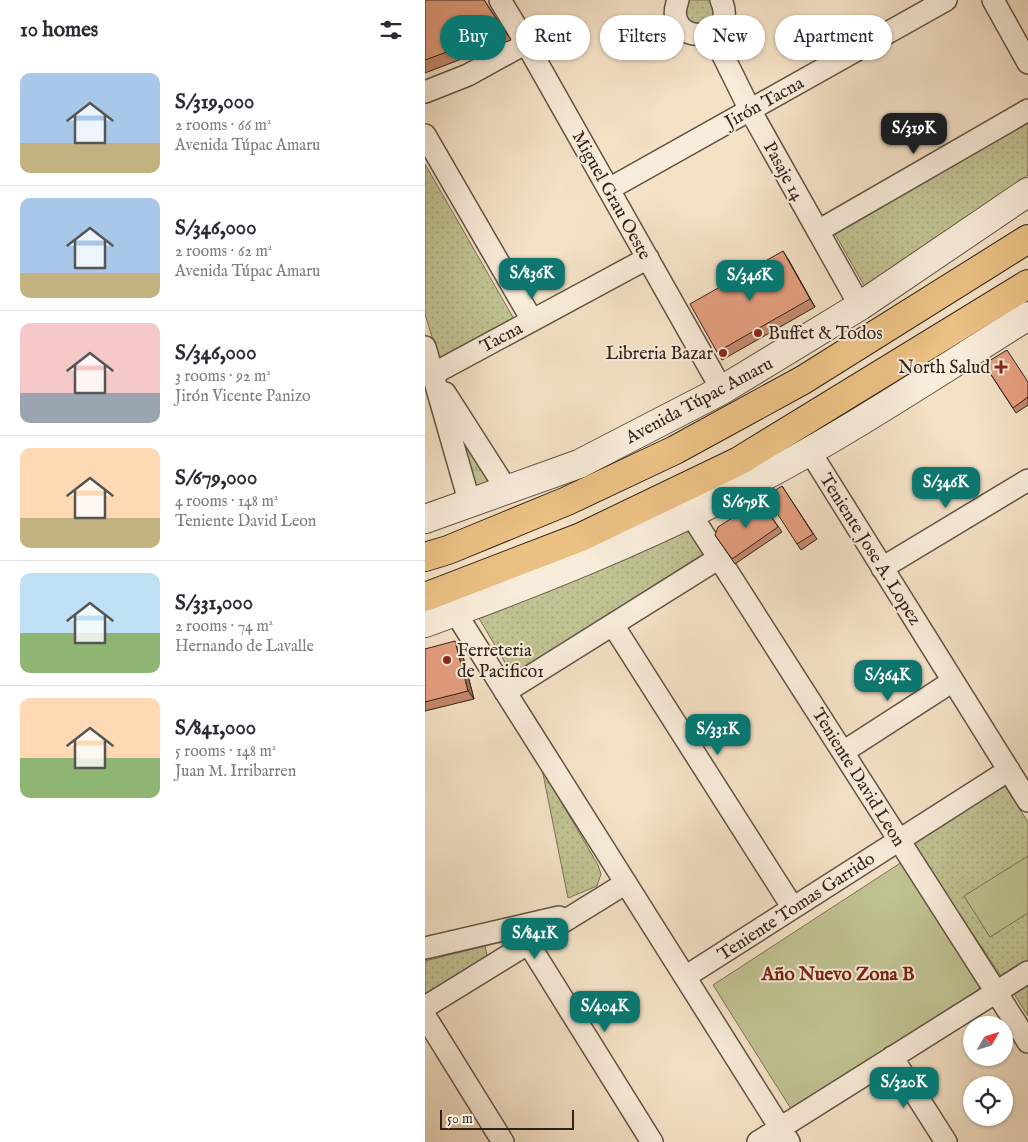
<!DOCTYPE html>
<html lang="en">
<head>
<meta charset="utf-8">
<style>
	body { margin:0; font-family:"IM FELL English",serif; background:#f2f2f3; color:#2b2b33; height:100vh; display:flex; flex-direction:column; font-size:19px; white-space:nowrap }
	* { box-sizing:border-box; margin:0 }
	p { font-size:16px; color:#7c7c81 }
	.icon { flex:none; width:28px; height:28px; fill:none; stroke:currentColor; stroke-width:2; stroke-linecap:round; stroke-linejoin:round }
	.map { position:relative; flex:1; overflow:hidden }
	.panel { display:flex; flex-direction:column; background:#fff; width:425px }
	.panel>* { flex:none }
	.hud { position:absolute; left:15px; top:15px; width:475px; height:45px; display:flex; gap:10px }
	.needle { width:32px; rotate:51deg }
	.tools { position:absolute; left:538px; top:1016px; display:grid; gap:10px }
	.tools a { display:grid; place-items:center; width:50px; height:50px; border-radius:50%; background:#fff; box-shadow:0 1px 4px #0004; font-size:25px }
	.scale { position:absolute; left:15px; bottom:12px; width:134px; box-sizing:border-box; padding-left:5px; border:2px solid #312219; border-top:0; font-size:14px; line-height:18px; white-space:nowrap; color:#312219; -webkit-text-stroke:4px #f8ecda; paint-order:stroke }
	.price { position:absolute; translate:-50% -42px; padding:0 11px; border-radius:10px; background:#0f766e; color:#fff; font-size:16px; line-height:32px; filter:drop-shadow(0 1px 2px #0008) }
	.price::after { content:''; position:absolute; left:50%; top:30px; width:15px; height:11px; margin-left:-8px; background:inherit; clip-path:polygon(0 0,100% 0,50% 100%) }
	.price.active { background:#222; color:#fff }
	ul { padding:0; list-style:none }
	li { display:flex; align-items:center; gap:15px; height:125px; padding:0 20px }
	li+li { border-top:1px solid #e1e1e2 }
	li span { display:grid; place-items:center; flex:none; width:140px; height:100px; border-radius:10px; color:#555 }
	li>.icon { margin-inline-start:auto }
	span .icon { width:60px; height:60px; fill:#fffc; stroke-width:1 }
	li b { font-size:21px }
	h2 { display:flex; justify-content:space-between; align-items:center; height:60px; padding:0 20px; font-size:21px }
	.pill { padding:0 18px; border-radius:22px; background:#fff; box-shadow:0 1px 4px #0004; font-size:18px; line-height:45px }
	.pill.active { background:#0f766e; color:#fff }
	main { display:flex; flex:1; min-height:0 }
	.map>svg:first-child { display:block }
</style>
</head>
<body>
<main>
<section class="panel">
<h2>10 homes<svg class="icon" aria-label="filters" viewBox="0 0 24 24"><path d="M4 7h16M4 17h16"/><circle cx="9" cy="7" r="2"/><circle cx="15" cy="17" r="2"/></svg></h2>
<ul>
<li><span style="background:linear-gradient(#a9c7e8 70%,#c2b280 0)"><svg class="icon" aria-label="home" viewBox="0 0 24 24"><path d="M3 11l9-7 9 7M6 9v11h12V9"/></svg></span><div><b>S/319,000</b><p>2 rooms · 66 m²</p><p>Avenida Túpac Amaru</p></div></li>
<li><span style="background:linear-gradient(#a9c7e8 75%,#c2b280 0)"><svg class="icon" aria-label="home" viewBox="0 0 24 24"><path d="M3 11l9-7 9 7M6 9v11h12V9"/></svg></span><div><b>S/346,000</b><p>2 rooms · 62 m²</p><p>Avenida Túpac Amaru</p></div></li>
<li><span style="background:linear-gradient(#f6c9c9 70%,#9aa5b1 0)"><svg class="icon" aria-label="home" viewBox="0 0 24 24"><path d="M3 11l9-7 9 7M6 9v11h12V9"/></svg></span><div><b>S/346,000</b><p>3 rooms · 92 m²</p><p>Jirón Vicente Panizo</p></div></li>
<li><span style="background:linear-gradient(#ffd9b3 70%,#c2b280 0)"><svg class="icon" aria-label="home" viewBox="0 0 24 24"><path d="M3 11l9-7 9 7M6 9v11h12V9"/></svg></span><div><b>S/679,000</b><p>4 rooms · 148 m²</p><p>Teniente David Leon</p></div></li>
<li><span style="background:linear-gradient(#bfe0f5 60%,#8fb573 0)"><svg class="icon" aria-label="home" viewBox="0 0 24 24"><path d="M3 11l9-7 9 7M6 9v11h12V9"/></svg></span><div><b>S/331,000</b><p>2 rooms · 74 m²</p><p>Hernando de Lavalle</p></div></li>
<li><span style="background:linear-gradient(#ffd9b3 60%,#8fb573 0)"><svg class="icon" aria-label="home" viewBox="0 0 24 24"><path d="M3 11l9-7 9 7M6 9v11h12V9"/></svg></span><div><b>S/841,000</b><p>5 rooms · 148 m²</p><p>Juan M. Irribarren</p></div></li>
</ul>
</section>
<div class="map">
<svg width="603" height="1142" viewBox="0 0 603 1142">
	<defs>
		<pattern id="grass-tufts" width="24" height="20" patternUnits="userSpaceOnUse" patternTransform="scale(1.25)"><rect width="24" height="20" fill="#c0c292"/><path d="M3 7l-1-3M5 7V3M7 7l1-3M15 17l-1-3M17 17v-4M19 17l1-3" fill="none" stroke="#a5a67d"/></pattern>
		<pattern id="park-dots" width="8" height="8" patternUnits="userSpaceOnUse" patternTransform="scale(1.25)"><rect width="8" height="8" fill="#c0c292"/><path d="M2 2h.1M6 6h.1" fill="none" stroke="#a5a67d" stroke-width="1.8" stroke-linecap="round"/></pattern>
	</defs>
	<rect width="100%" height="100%" fill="#f4e1c6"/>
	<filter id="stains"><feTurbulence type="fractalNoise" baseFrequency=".004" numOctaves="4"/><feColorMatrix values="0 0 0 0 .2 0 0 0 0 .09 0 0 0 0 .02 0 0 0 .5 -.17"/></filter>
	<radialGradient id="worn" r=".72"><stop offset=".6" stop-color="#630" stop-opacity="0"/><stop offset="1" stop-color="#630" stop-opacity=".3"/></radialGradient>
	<path fill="url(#grass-tufts)" stroke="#787256" d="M33,431L63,477L62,483L51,487L48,484Z"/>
	<path fill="url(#park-dots)" stroke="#787256" d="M259,0H291L295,15L272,32L255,7Z
		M603,123V175L440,287L410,234Z
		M0,164L89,319L14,360L0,314Z
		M262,526L278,554L88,676L52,615Z
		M117,769L173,865L176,874L172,886L143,898Z
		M578,783L603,822V960L576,976L486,842Z
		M60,946L63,959L0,996V961Z
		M603,986V1016L589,994Z"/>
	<path fill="#c0c292" stroke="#787256" d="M603,856V913L565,937L539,896Z
		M480,860L561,985L368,1112L288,985Z"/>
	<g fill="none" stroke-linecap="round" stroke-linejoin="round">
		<g stroke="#625244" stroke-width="24">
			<path id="minor" d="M75,0L101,43L297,390
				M253,0C235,47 316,45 296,0
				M568,0L603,63
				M287,33L325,110L435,306
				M0,92L43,75L101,43
				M0,135L107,320
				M184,189L521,0
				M393,231L603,110
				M0,347L45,504
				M8,374L223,258
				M20,393L82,490
				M384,450L603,801
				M265,513L603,1042
				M457,568L603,480
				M30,612L364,1142
				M188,625L368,908
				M80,692L294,558
				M418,752L528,681
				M103,943L227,1142
				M0,948L134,917
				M260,977L584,770
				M0,1007L201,883
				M0,1016L78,1142
				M467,1057L521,1142
				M333,1142L603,972"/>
		</g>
		<g stroke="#625244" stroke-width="30">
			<path id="tertiary" d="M0,519L154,464L297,390L435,306L603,192
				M0,623C107,584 216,541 317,488C416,437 509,375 603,316"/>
		</g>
		<g stroke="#312219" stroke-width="30">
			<path id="trunk" d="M0,557L23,550L142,501L250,450L378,380L603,239
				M0,597L156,537L314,461L603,284"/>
		</g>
		<use href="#minor" stroke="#f8ecda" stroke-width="21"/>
		<use href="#tertiary" stroke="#f8ecda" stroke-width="28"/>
		<use href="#trunk" stroke="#eac083" stroke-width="28"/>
	</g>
	<path fill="#c5896d" stroke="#312219" d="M0,0H59L86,40L0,73Z
		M363,259L390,307L297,360L292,352Z
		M559,364L603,382V405L591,413Z
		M357,486L392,539L376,550L372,544Z
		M335,500L357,532L310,564L290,535Z
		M0,649H36L49,699L0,711Z"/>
	<path fill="#a06f59" stroke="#312219" d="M358,251L363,259L390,307L385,299Z
		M30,641L36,649L49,699L43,691Z"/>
	<path fill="#e59f7f" stroke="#312219" d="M0,0H59L79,31L0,60Z
		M358,251L385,299L292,352L265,304Z
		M582,350L603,382V397L588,408L559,364Z
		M357,486L388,534L372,544L341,496Z
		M335,500L353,527L307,559L290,535L293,527Z
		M30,641L43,691L0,702V649Z"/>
	<g fill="#8f2418" stroke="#f8ecda" stroke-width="2">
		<circle cx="333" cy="333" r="5"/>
		<circle cx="298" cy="353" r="5"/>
		<path d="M573.5 359.5h5v5h5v5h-5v5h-5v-5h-5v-5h5z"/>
		<circle cx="22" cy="660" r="5"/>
	</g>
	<g text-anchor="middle" stroke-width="4" stroke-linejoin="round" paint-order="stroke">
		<g font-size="18" fill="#312219" stroke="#f8ecda">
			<text transform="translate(339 102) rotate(-29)" y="6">Jirón Tacna</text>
			<text transform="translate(359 171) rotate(61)" y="6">Pasaje 14</text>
			<text transform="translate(187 195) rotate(61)" y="6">Miguel Grau Oeste</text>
			<text transform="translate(76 337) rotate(-28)" y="6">Tacna</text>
			<text transform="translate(274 400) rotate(-28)" y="6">Avenida Túpac Amaru</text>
			<text transform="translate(446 549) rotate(58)" y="6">Teniente Jose A. Lopez</text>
			<text transform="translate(434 777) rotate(58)" y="6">Teniente David Leon</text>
			<text transform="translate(371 906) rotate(-33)" y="6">Teniente Tomas Garrido</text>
		</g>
		<g font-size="18" fill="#312219" stroke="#f8ecda" text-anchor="start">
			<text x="343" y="339">Buffet &amp; Todos</text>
			<text x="288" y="359" text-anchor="end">Libreria Bazar</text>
			<text x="565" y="373" text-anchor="end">North Salud</text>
			<text x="32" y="656">Ferreteria<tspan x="32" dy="21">de Pacifico1</tspan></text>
		</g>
		<g font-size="19" font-weight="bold" fill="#7a1f14" stroke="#f8ecda">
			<text x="413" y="980">Año Nuevo Zona B</text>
		</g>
	</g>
	<rect width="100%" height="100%" filter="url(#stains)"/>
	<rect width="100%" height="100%" fill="url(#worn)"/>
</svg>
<div class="tools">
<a><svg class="needle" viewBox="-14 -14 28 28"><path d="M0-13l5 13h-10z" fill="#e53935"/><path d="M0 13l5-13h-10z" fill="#7c7c81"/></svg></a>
<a><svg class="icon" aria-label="locate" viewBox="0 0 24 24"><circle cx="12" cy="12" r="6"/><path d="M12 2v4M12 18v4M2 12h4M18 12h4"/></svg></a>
</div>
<div class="scale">50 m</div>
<b class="price active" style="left:489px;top:155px">S/319K</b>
<b class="price" style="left:107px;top:300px">S/836K</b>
<b class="price" style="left:325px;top:302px">S/346K</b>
<b class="price" style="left:521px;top:509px">S/346K</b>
<b class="price" style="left:321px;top:529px">S/679K</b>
<b class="price" style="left:463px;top:702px">S/364K</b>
<b class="price" style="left:293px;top:756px">S/331K</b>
<b class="price" style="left:110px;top:960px">S/841K</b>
<b class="price" style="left:180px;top:1033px">S/404K</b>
<b class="price" style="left:479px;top:1109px">S/320K</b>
<div class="hud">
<a class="pill active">Buy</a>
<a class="pill">Rent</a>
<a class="pill">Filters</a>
<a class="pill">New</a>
<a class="pill">Apartment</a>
</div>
</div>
</main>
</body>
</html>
